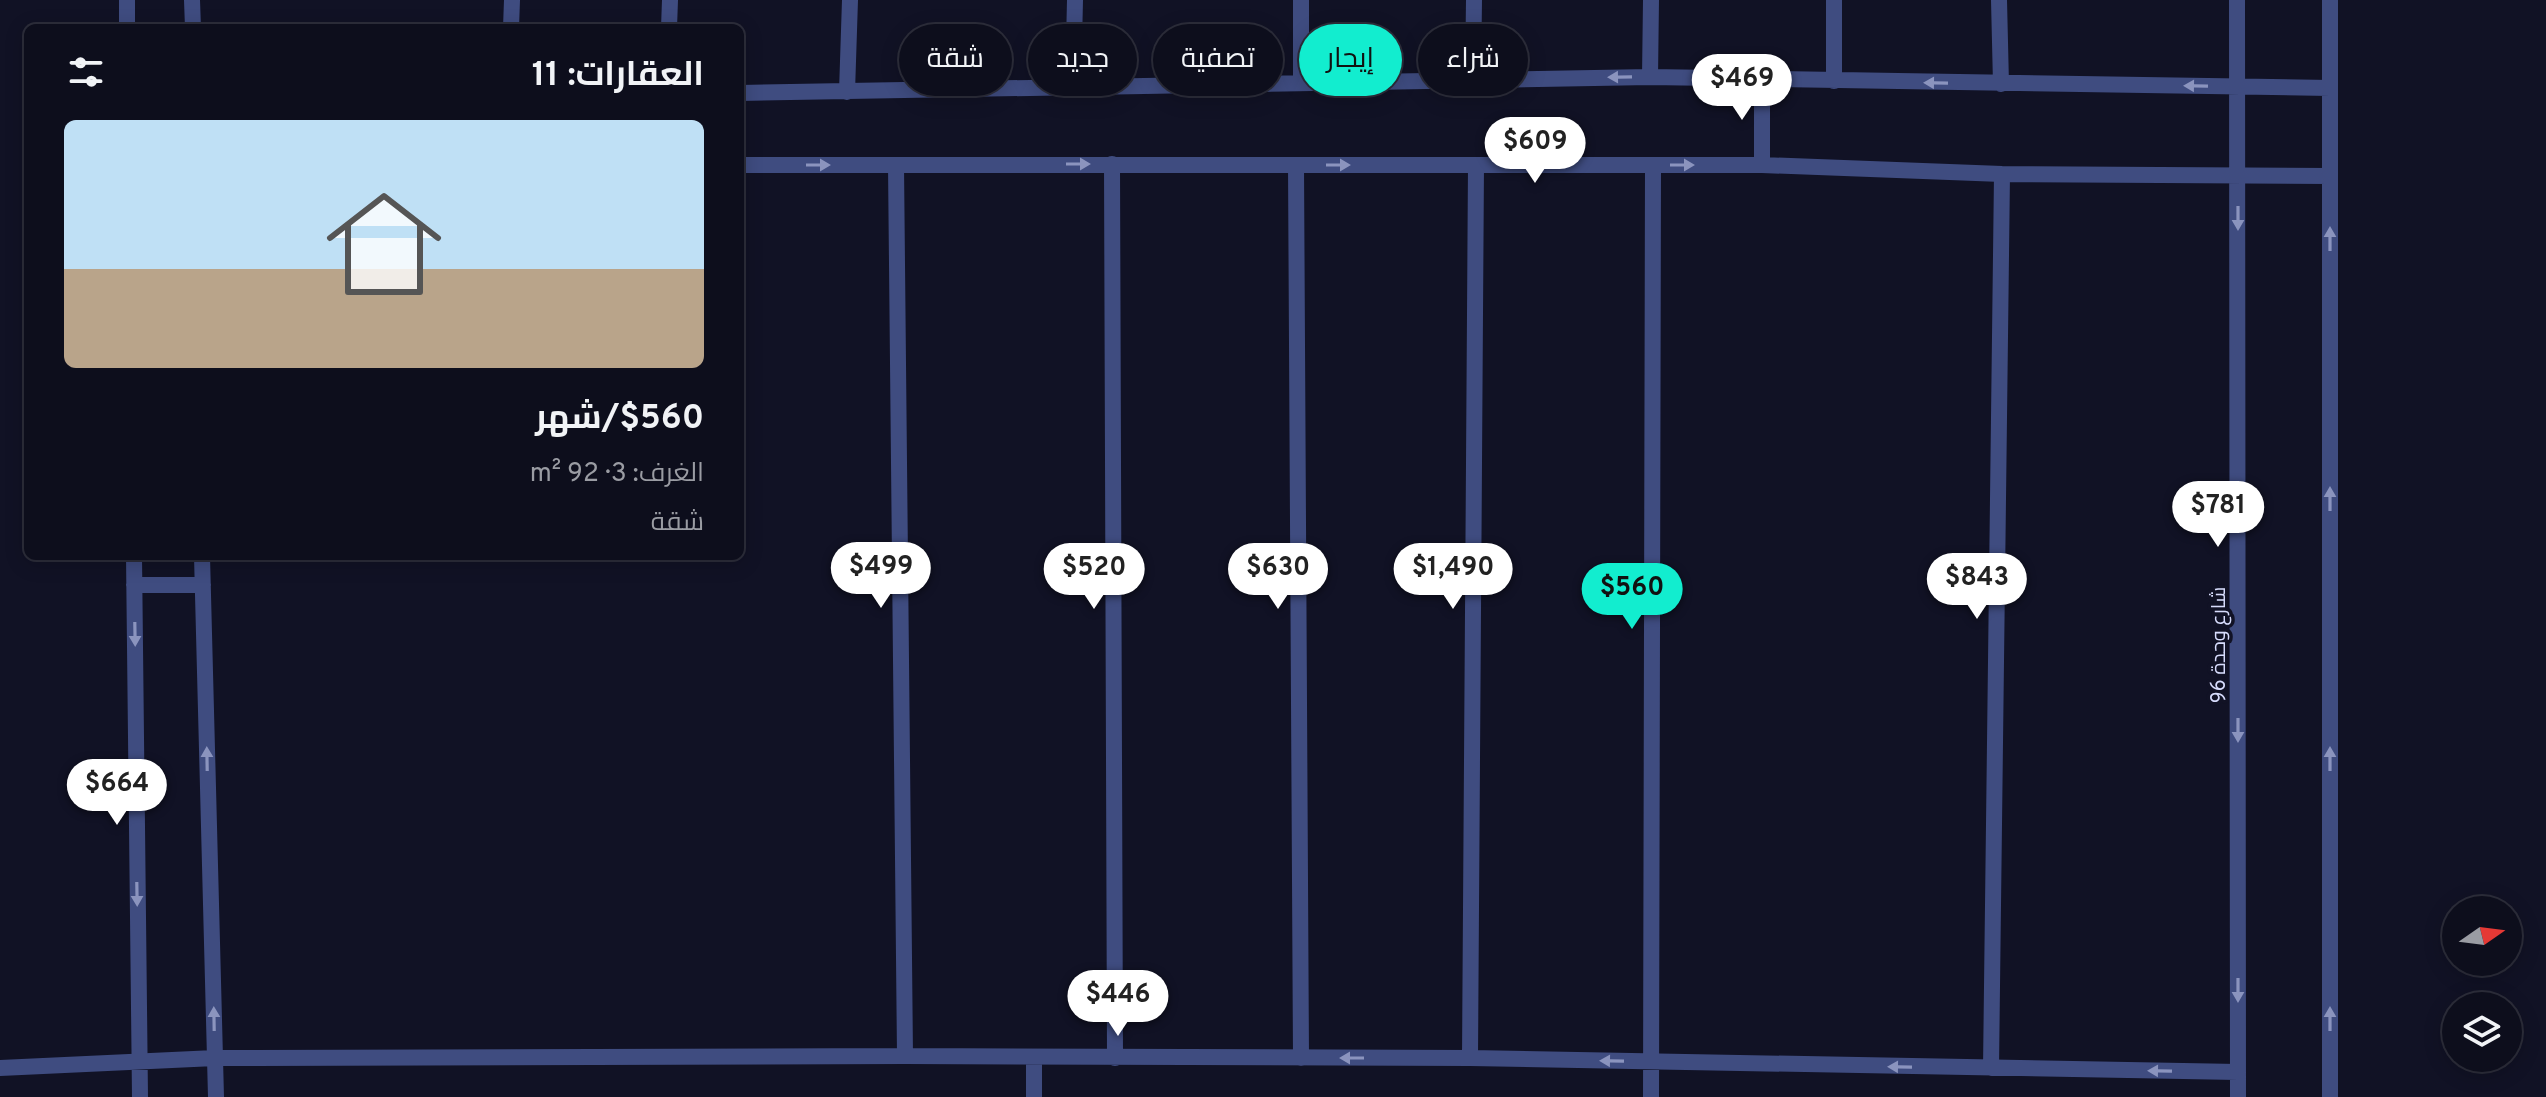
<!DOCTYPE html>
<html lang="ar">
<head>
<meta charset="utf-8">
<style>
	body { margin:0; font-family:Overpass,Cairo,sans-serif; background:#161725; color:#f1f3f6; direction:rtl; height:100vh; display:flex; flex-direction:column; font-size:30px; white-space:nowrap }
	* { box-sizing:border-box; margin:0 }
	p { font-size:26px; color:#9a9ca3 }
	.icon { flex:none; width:44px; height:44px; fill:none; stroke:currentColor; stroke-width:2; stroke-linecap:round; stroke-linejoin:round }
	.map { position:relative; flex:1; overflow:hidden; direction:ltr }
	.side { position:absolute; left:24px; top:24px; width:720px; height:536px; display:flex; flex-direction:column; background:#0d0e1c; border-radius:12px; box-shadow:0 4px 20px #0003,0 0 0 2px #2d2e3b; direction:rtl }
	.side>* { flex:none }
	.top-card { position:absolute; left:768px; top:24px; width:760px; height:72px; direction:rtl; display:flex; gap:16px }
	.needle { width:52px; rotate:76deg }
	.controls { position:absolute; left:2442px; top:896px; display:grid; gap:16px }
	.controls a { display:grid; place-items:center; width:80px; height:80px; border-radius:50%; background:#0d0e1c; box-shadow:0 4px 20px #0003,0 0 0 2px #2d2e3b; font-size:40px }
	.price { position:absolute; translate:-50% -68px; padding:0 18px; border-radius:28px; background:#fff; color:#222; font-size:26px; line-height:52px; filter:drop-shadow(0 2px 4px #0008) }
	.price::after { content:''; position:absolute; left:50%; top:48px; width:24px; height:18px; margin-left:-12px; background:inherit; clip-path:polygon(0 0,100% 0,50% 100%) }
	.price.on { background:#12edcf; color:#111 }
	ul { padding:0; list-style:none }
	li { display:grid; align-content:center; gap:16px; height:424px; padding:0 40px }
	li span { display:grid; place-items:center; height:248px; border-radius:12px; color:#555 }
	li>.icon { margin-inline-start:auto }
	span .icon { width:144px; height:144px; fill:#fffc; stroke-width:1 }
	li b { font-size:34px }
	h2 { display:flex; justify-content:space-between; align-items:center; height:96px; padding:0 40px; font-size:34px }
	.pill { padding:0 28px; border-radius:36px; background:#0d0e1c; box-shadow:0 4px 20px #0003,0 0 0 2px #2d2e3b; font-size:28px; line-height:72px }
	.pill.on { background:#12edcf; color:#111 }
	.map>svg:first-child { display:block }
</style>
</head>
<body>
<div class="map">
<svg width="2546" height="1097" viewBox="0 0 2546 1097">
	<rect width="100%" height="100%" fill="#111225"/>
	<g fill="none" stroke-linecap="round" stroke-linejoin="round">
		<path stroke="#3f4c80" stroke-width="16" d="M127,0V28
			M192,0L193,28
			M1301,0V82
			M1999,0L2001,84
			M2237,0L2238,1097
			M2330,0V1097
			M511,28L512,0
			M669,28L670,0
			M1650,77L1651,0
			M1473,79L1474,0
			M1834,81V0
			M1073,87L1075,0
			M847,92L850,0
			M740,93L1650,77L2330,88
			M1112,164L1115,1058
			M740,165H1762L2002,174L2330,176
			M896,165L905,1056
			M1296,165L1301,1058
			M1762,165V79
			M134,556L140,1097
			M202,556L216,1097
			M134,585H203
			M1470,1058L1476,165
			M0,1068L215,1058L905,1056L1470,1058L2238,1072
			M1991,1068L2002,174
			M1034,1097V1058
			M1651,1097L1653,165"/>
	</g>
	<defs><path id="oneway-solid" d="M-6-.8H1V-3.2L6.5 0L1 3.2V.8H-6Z" transform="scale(2)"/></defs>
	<g fill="#8b94be">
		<use href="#oneway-solid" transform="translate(1620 77) rotate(179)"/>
		<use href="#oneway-solid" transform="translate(1936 83) rotate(-179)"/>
		<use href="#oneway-solid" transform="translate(2196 86) rotate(-179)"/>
		<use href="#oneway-solid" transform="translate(1078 164)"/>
		<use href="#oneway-solid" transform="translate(818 165)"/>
		<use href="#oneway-solid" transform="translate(1338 165)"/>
		<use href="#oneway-solid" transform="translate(1682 165)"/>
		<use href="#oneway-solid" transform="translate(2238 218) rotate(90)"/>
		<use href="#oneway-solid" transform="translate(2330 239) rotate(-90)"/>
		<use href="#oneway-solid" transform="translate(2330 499) rotate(-90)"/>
		<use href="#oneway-solid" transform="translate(135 634) rotate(89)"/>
		<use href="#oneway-solid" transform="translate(2238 730) rotate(90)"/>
		<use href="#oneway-solid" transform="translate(207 759) rotate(-91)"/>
		<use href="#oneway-solid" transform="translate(2330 759) rotate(-90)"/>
		<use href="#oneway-solid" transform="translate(137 894) rotate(89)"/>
		<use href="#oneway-solid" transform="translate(2238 990) rotate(90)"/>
		<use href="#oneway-solid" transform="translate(214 1019) rotate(-91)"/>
		<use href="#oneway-solid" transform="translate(2330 1019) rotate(-90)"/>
		<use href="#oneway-solid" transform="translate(1352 1058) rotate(180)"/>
		<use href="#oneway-solid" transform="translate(1612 1061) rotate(-179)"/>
		<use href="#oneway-solid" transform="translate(1900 1067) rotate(-179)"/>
		<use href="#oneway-solid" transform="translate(2160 1071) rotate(-179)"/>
	</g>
	<g text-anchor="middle" stroke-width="7" stroke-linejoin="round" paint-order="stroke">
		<g font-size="20" fill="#d7dcfc" stroke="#111225">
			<text transform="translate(2218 645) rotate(-90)" y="7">شارع وحدة 96</text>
		</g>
	</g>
</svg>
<div class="controls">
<a><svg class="needle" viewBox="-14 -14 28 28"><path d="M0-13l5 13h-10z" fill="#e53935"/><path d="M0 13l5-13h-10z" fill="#9a9ca3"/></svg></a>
<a><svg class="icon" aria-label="layers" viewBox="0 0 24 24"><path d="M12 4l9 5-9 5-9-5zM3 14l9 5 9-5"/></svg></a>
</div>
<b class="price" style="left:1742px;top:122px">$469</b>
<b class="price" style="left:1535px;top:185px">$609</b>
<b class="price" style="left:2218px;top:549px">$781</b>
<b class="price" style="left:881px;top:610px">$499</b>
<b class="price" style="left:1094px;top:611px">$520</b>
<b class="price" style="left:1278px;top:611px">$630</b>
<b class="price" style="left:1453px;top:611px">$1,490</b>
<b class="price" style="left:1977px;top:621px">$843</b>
<b class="price on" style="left:1632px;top:631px">$560</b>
<b class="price" style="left:117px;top:827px">$664</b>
<b class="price" style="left:1118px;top:1038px">$446</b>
<div class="top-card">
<a class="pill">شراء</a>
<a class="pill on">إيجار</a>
<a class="pill">تصفية</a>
<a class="pill">جديد</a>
<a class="pill">شقة</a>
</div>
<section class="side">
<h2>العقارات: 11<svg class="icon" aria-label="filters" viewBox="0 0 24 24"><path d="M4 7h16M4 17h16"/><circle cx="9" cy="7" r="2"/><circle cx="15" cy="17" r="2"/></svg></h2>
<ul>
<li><span style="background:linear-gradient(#bfe0f5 60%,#b9a48a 0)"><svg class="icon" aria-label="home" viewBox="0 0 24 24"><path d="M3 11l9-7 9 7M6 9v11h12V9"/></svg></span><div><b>$560/شهر</b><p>الغرف: 3 · 92 m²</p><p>شقة</p></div></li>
</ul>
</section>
</div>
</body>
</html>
